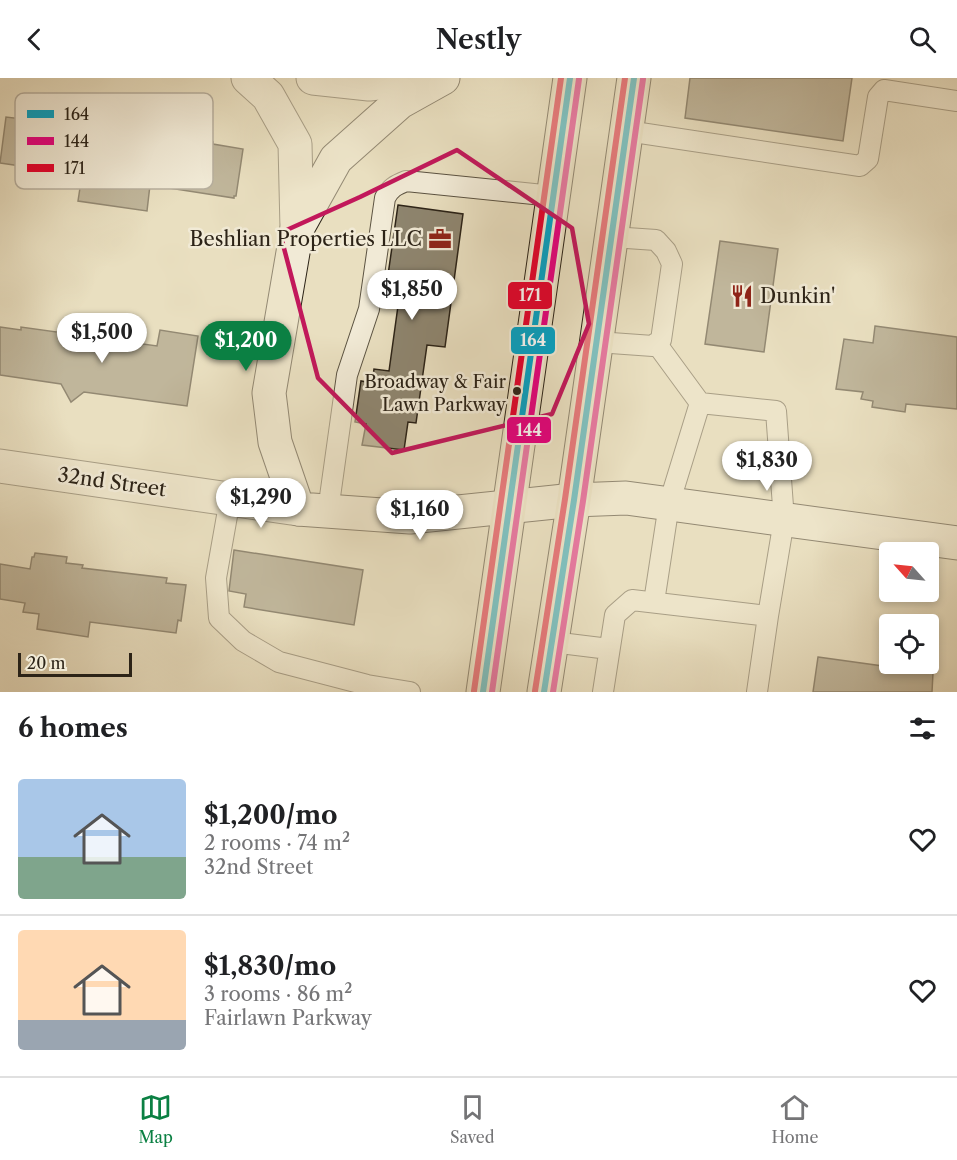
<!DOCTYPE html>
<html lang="en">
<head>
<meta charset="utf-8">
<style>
	body { margin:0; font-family:"Libre Caslon Text",serif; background:#f2f2f2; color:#202124; height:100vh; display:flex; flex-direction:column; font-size:22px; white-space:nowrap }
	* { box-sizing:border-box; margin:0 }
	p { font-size:20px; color:#757577 }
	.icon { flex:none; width:33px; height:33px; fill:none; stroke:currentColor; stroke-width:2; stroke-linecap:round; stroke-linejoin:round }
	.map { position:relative; height:614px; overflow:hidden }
	.side { display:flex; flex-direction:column; background:#fff; flex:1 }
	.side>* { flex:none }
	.needle { width:39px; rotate:297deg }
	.tools { position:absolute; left:879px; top:464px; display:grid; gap:12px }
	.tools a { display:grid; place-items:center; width:60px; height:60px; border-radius:6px; background:#fff; box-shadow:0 3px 9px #0003; font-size:30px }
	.scale { position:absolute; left:18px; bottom:15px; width:114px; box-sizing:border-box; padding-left:6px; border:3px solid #2c2317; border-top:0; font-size:16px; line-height:21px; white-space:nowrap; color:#2c2317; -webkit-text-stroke:4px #f1ead6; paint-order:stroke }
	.price { position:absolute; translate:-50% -51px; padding:0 14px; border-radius:21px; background:#fff; color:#222; font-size:20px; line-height:39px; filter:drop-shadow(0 2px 3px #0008) }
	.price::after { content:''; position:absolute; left:50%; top:36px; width:18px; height:14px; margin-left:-9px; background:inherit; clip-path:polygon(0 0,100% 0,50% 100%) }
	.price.current { background:#0b8043; color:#fff }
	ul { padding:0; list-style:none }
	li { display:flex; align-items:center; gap:18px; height:150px; padding:0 18px }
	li+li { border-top:2px solid #e0e0e0 }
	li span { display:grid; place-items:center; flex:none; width:168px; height:120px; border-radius:6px; color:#555 }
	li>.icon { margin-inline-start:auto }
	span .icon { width:72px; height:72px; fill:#fffc; stroke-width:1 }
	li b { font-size:26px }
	h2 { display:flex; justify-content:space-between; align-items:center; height:72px; padding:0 18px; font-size:26px }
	header { display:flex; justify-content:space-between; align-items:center; height:78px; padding:0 18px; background:#fff; font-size:27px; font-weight:600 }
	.dock { display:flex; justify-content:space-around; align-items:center; height:84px; border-top:2px solid #e0e0e0; background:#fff; font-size:16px; color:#757577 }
	.dock a { display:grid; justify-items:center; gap:3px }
	.dock .current { color:#0b8043 }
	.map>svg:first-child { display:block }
</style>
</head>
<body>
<header><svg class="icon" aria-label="back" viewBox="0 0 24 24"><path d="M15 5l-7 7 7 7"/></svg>Nestly<svg class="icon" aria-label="search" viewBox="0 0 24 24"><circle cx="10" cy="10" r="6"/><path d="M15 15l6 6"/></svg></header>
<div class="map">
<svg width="957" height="614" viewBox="0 0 957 614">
	<rect width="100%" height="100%" fill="#e9dfc0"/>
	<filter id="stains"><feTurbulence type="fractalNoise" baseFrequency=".00333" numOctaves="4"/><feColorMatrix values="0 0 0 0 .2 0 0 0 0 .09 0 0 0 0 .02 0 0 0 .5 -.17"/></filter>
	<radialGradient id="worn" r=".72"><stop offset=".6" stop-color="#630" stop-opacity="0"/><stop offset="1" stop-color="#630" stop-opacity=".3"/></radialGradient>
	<path fill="#8e856f" stroke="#2c2317" stroke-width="1.5" d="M690,0H852L843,63L685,40Z
		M40,37L124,50V52L213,64V66L243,71L236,118H234V120L150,107L147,133L78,123L82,97L0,85L6,39L39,43Z
		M398,127L463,136L445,269L427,267L416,345L408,344L404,372L362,367L366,346L355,344L361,303L372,305L374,291L389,293L402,199L388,197Z
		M720,163L778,171L764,274L705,266Z
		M875,248L957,259V331L906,326L905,334L872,329L873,323L861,321L863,314L836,311L844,261L873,265Z
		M0,249L21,252V249L157,268L160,252L198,258L187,328L84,314L71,324L61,306L0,297Z
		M234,472L363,492L354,547L244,529L246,516L229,513Z
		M35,475L67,479L66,485L83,487L82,490L167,500L166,505L186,507L181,543L178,542L176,555L90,544L88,559L37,551L39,536L23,534L25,525L0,521V486L30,491L32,479H34Z
		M818,579L933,595L932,614H813Z"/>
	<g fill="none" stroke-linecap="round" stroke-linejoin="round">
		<g stroke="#5b5241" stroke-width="22">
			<path id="lane" d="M627,53L860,88L868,81L878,19L884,12L957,23
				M597,264L653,268L661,262L672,186L666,173L656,162L612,159
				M656,265L700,325
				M230,421L216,500L219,540L243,563L279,584L367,607L410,614
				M328,433L347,297L369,231L385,120C390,110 396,107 406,103L553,118
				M552,564L609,571
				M603,614L615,537L632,522L768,538L784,442L776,333L700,325L669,426L654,524
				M757,614L768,538"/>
		</g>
		<g stroke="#5b5241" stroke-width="35">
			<path id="street" d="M248,0L268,18L295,66L297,151
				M313,0L369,6L423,0
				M0,388L298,431"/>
		</g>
		<g stroke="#2c2317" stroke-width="35">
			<path id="secondary" d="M443,0L400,24L336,81L297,151L269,315L275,364L298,431L410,439L574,422L626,420L957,465"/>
		</g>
		<g stroke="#2c2317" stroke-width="35">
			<path id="primary" d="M483,614L570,0
				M544,614L574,422L634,0"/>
		</g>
		<use href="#lane" stroke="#f1ead6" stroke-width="20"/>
		<use href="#street" stroke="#f1ead6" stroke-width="33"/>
		<use href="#secondary" stroke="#f1ead6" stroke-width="33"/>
		<use href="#primary" stroke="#e9dfc0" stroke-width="33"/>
		<g stroke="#f1ead6" stroke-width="10">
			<path id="bus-1" d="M483,614L570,0
				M544,614L574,422L634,0"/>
		</g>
		<g stroke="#f1ead6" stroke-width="10">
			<path id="bus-2" d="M492,614L579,1
				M553,614L583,423L643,1"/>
		</g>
		<g stroke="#f1ead6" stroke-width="10">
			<path id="bus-3" d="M474,613L561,0
				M535,613L565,421L625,0"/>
		</g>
		<use href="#bus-1" stroke="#02a2c5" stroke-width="6"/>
		<use href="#bus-2" stroke="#e5007d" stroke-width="6"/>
		<use href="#bus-3" stroke="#e4002b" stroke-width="6"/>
	</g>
	<path d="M0 0H957V614H0ZM457,72L572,150L589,246L552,336L392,375L318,300L280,155L360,119Z" fill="#e9dfc0" fill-opacity=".55" fill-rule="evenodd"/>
	<path fill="none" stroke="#c2185b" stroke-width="4.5" stroke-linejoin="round" d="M457,72L572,150L589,246L552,336L392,375L318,300L280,155L360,119Z"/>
	<defs>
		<g id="office-bare" transform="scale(1.8)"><path d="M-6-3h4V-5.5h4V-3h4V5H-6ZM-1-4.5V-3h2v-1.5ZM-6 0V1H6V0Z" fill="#8f2418" stroke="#f1ead6" stroke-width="2.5" paint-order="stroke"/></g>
		<g id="restaurant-bare" transform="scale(1.8)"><path d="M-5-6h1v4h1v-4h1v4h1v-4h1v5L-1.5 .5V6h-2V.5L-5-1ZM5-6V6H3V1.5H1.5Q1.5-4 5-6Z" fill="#8f2418" stroke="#f1ead6" stroke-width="2.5" paint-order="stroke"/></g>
	</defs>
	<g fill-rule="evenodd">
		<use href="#office-bare" x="440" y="161"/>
		<use href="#restaurant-bare" x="742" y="218"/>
	</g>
	<circle fill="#2c2317" stroke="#f1ead6" stroke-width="2" cx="517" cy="313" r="5"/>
	<g text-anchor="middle" stroke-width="5" stroke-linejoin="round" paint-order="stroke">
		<g font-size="18" fill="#2c2317" stroke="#f1ead6" text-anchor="end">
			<text x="506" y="310">Broadway &amp; Fair<tspan x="506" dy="23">Lawn Parkway</tspan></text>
		</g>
		<g font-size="20" fill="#2c2317" stroke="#f1ead6" text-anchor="end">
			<text x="422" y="168">Beshlian Properties LLC</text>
			<text x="760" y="225" text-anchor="start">Dunkin'</text>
		</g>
		<g font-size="20" fill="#2c2317" stroke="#f1ead6">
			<text transform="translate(112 404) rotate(8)" y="7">32nd Street</text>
		</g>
	</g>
	<rect x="15" y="15" width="198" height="96" rx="9" fill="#f1ead6" stroke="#b6ae9d" stroke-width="1.5"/>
	<rect x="27" y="32" width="27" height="8" fill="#02a2c5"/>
	<rect x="27" y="59" width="27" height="8" fill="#e5007d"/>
	<rect x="27" y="86" width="27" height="8" fill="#e4002b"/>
	<g font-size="16" fill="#2c2317">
		<text x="64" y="42">164</text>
		<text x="64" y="69">144</text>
		<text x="64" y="96">171</text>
	</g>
	<g stroke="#f1ead6" stroke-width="2">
		<rect x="507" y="203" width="46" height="29" rx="6" fill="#e4002b"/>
		<rect x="510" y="248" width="46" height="29" rx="6" fill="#02a2c5"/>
		<rect x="506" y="338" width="46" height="28" rx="6" fill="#e5007d"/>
	</g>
	<g font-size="16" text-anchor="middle" font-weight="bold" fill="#fff">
		<text x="530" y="223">171</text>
		<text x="533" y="268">164</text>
		<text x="529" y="358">144</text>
	</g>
	<rect width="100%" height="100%" filter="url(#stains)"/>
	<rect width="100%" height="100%" fill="url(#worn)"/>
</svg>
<div class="tools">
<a><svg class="needle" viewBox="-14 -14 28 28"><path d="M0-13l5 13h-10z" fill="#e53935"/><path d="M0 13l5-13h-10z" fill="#757577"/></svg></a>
<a><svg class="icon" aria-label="locate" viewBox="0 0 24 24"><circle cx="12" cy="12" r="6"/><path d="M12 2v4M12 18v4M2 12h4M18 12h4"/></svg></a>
</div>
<div class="scale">20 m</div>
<b class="price" style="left:412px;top:243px">$1,850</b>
<b class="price" style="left:102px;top:286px">$1,500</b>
<b class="price current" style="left:246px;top:294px">$1,200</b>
<b class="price" style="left:767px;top:414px">$1,830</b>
<b class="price" style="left:261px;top:451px">$1,290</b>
<b class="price" style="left:420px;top:463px">$1,160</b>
</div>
<section class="side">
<h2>6 homes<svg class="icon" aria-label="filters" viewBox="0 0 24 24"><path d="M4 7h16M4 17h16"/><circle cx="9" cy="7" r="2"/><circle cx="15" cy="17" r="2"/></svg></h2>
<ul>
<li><span style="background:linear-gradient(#a9c7e8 65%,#7fa58c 0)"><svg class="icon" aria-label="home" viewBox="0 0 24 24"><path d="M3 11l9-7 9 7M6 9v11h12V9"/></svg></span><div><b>$1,200/mo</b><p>2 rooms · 74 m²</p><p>32nd Street</p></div><svg class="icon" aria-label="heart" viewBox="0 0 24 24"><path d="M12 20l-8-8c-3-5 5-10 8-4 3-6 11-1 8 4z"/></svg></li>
<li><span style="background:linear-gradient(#ffd9b3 75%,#9aa5b1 0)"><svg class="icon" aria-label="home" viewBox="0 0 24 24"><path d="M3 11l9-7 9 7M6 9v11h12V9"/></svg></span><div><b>$1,830/mo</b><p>3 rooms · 86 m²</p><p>Fairlawn Parkway</p></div><svg class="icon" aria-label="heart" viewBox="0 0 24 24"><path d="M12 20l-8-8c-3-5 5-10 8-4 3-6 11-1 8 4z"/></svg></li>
</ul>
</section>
<nav class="dock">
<a class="current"><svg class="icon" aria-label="map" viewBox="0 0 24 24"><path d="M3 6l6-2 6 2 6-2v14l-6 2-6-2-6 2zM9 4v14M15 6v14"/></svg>Map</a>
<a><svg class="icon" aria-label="saved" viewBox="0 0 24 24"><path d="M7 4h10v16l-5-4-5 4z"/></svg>Saved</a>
<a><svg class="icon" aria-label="home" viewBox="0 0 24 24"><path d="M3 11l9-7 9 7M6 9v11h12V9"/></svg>Home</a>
</nav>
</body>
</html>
